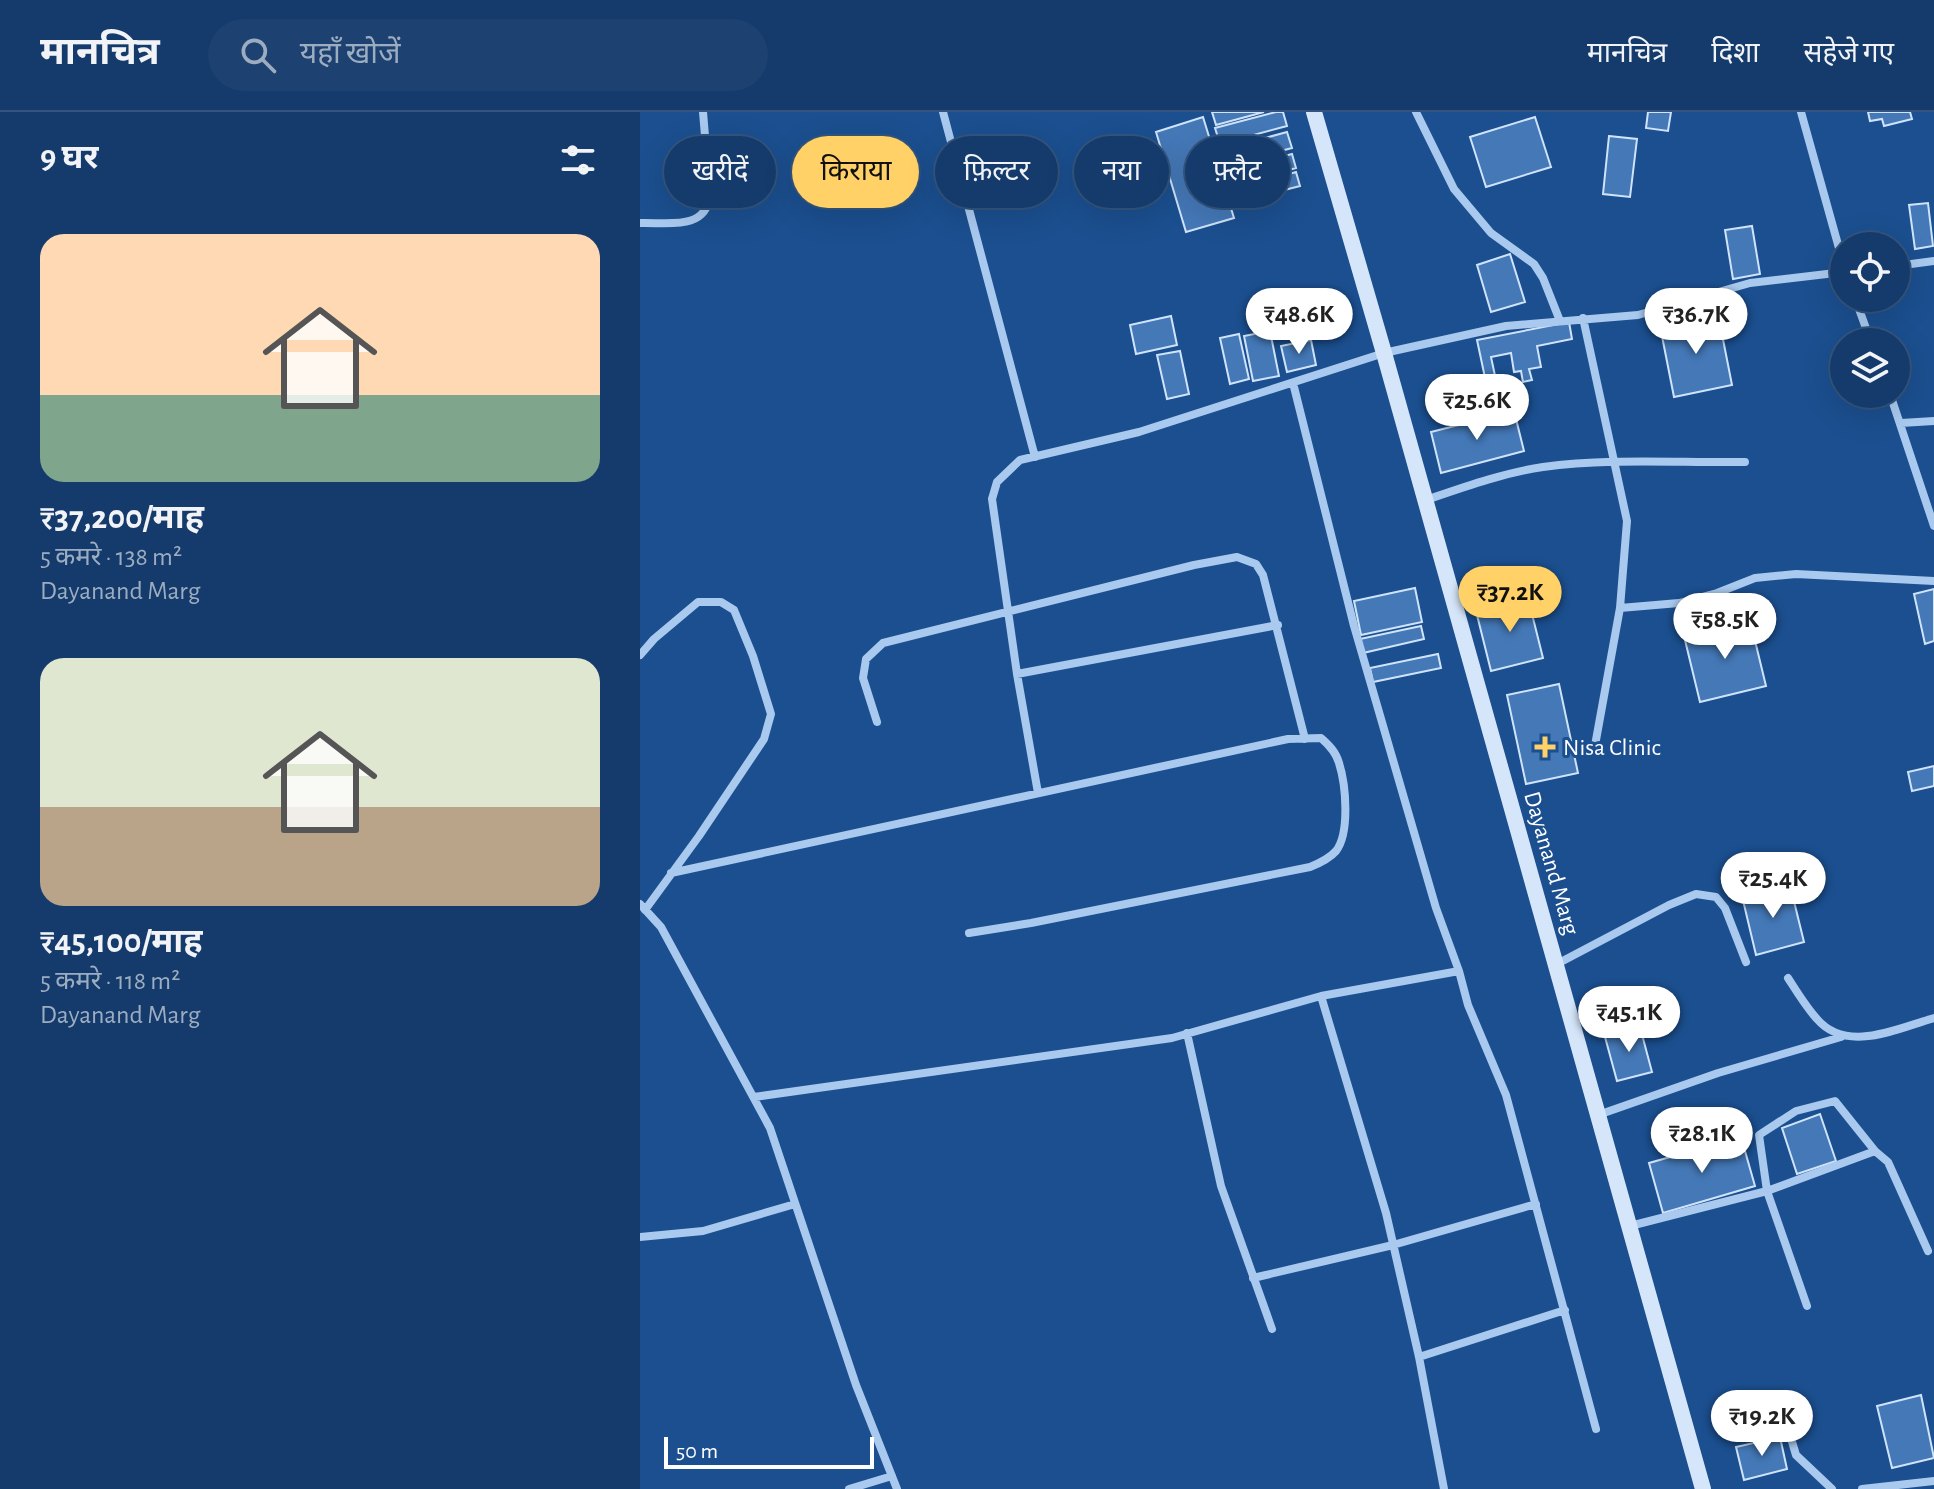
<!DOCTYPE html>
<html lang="hi">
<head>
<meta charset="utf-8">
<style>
	body { margin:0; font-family:"Alegreya Sans","Noto Sans Devanagari",sans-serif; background:#1d4271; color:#f1f3f6; height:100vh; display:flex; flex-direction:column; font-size:30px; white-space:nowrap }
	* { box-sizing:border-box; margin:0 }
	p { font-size:26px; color:#9dadc1 }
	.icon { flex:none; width:44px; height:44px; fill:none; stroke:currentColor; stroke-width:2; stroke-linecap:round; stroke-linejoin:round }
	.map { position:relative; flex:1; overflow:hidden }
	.panel { display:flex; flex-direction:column; background:#143b6b; width:640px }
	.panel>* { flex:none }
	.guide { position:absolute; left:24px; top:24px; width:760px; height:72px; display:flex; gap:16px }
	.controls { position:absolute; left:1190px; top:120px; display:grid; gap:16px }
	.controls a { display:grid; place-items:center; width:80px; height:80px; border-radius:50%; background:#143b6b; box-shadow:0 8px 32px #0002,0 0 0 2px #33557e; font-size:40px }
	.scale { position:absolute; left:24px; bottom:20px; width:210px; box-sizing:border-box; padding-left:8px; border:4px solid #fff; border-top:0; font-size:22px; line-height:28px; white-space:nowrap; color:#fff; -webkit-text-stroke:6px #1b4f8f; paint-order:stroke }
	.price { position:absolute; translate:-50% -68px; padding:0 18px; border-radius:28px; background:#fff; color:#222; font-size:26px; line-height:52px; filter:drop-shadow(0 2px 4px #0008) }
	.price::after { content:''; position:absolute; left:50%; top:48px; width:24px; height:18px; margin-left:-12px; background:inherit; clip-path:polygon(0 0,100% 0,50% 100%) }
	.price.current { background:#ffd166; color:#111 }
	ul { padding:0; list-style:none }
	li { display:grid; align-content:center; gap:16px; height:424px; padding:0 40px }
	li span { display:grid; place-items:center; height:248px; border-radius:24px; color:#555 }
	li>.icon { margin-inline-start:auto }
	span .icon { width:144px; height:144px; fill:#fffc; stroke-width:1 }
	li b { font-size:34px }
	h2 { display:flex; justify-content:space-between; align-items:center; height:96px; padding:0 40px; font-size:34px }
	.pill { padding:0 28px; border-radius:36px; background:#143b6b; box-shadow:0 8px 32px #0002,0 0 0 2px #33557e; font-size:28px; line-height:72px }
	.pill.current { background:#ffd166; color:#111 }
	header { display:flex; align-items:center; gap:48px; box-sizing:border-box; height:112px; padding:0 40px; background:#143b6b; border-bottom:2px solid #33557e }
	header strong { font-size:38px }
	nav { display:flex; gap:44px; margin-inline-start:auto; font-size:28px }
	.search { width:560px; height:72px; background:#1d4271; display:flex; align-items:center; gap:20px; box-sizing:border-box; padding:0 28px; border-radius:44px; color:#9dadc1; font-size:30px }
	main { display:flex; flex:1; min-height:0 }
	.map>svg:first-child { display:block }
</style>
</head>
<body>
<header>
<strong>मानचित्र</strong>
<div class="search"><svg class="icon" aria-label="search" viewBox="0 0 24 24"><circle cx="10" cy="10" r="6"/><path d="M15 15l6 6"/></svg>यहाँ खोजें</div>
<nav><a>मानचित्र</a><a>दिशा</a><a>सहेजे गए</a></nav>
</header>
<main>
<section class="panel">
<h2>9 घर<svg class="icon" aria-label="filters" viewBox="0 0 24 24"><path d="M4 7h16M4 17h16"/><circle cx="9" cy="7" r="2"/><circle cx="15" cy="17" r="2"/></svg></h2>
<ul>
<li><span style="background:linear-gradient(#ffd9b3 65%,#7fa58c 0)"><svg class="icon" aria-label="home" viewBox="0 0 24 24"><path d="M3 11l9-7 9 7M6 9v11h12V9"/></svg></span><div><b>₹37,200/माह</b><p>5 कमरे · 138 m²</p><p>Dayanand Marg</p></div></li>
<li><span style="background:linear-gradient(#dfe7d0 60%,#b9a48a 0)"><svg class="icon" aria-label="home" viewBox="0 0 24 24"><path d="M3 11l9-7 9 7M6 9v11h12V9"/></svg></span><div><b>₹45,100/माह</b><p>5 कमरे · 118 m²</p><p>Dayanand Marg</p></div></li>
</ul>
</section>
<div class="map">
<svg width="1294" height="1377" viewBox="0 0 1294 1377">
	<rect width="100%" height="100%" fill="#1b4f8f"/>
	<path fill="#4478b7" stroke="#cfe3fa" stroke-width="2" d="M572,0H624L576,13Z
		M636,0H643L647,14L580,32L575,16Z
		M1008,0H1031L1028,19L1006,16Z
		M1228,0H1270L1272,7L1244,14L1242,7L1230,9Z
		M563,5L594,106L546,120L516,20Z
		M895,5L911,55L846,75L830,25Z
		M647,20L652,36L596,51L592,35Z
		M969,24L997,27L990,85L963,82Z
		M652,42L656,56L610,69L606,54Z
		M656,60L660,74L617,85L613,72Z
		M1288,91L1293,134L1275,137L1269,93Z
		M1112,114L1120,162L1093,167L1085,118Z
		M870,142L885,190L851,200L837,153Z
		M1078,202L1092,273L1034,285L1020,214Z
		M531,204L537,233L496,242L490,213Z
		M929,210L932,227L897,234L901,255L889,257L892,268L883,270L881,259L874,260L871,241L851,245L857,273L847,275L837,228Z
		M630,219L639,264L613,269L604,224Z
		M599,222L609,267L590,272L580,226Z
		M671,228L676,253L647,260L641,234Z
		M540,239L549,282L527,287L517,243Z
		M874,299L884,339L801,361L791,320Z
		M775,476L782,510L721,523L714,489Z
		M1294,477V529L1285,532L1274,482Z
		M888,486L903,546L851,559L836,499Z
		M1110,508L1126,574L1060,590L1044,524Z
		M781,514L784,527L723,541L720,527Z
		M798,542L801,556L733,570L730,556Z
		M919,572L938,661L886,672L867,583Z
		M1294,654V674L1272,679L1268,660Z
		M1150,773L1164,830L1116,843L1102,784Z
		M1000,915L1012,960L977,969L965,925Z
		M1180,1002L1196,1049L1157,1062L1142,1016Z
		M1101,1025L1115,1074L1023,1101L1009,1051Z
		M1281,1283L1294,1346L1252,1356L1237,1294Z
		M1140,1325L1147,1357L1104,1368L1096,1335Z"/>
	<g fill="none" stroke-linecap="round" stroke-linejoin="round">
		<path stroke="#a9c9ee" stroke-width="8" d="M303,0L395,345
			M776,0L814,77L851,121L894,152L903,166L920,209
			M1161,0L1204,154
			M0,111C28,110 65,119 70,84L63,0
			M1256,154L1294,149
			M1215,186L1231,230
			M943,206L987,409L980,496L954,639
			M653,271L714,514L796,796L819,859
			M1250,282L1294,414
			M1261,311L1294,309
			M786,388C824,375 863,361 903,355C969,346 1039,351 1105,350
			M980,496L1039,491L1077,481L1115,466L1156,462L1294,469
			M0,543L14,527L58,490H81L94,498L113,544L131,602L124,627L59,724L5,798
			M377,562L638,513
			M237,610L223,566L226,547L243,531L554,453L597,445L616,452L623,463L665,627
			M398,681L377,562L352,387L357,370L380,348L499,320L744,241L866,214L998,203L1110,171L1204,160
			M31,761L648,627L681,626C689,633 696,640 699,651C706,673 710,721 696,739C689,747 680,751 670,755L391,811L329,821
			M0,792L21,815L130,1016L216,1273L257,1377
			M915,853L1029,793L1056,782L1076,785L1085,796L1106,850
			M1148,866C1157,880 1166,895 1177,907C1207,942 1258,916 1294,906
			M681,884L746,1101L779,1245L925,1198
			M547,921L581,1074L632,1217
			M114,985L532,926L681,884L819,859L828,893L866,983L956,1317
			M958,1003L1078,961L1201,925
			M990,1114L1127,1079L1119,1023L1156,999L1195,989L1235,1039L1248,1050L1288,1139
			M0,1125L63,1119L155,1092
			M613,1166L753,1133L896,1092
			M1167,1194L1127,1079L1235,1039
			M779,1245L804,1377
			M1143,1300L1156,1343L1192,1377
			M209,1377L252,1364
			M1222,1377L1294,1369"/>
		<path stroke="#d6e6fa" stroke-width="16" d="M674,0L744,241L1063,1377"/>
	</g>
	<path fill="#ffd166" stroke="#1b4f8f" stroke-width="3" d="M901 623h8v8h8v8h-8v8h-8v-8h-8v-8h8z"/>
	<g text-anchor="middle" stroke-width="6" stroke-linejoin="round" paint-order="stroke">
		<g font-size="24" fill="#fff" stroke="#1b4f8f" text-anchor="start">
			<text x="923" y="643">Nisa Clinic</text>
		</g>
		<g font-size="24" fill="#fff" stroke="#1b4f8f">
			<text transform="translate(912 751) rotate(74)" y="8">Dayanand Marg</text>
		</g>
	</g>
</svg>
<div class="controls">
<a><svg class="icon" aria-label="locate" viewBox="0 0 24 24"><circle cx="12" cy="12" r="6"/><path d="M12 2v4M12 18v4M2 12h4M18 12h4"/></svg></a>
<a><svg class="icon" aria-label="layers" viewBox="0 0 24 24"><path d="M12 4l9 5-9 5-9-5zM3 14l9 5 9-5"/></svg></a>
</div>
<div class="scale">50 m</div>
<b class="price" style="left:659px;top:244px">₹48.6K</b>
<b class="price" style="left:1056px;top:244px">₹36.7K</b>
<b class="price" style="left:837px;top:330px">₹25.6K</b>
<b class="price current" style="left:870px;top:522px">₹37.2K</b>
<b class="price" style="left:1085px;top:549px">₹58.5K</b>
<b class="price" style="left:1133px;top:808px">₹25.4K</b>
<b class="price" style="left:989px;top:942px">₹45.1K</b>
<b class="price" style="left:1062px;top:1063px">₹28.1K</b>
<b class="price" style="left:1122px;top:1346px">₹19.2K</b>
<div class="guide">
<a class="pill">खरीदें</a>
<a class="pill current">किराया</a>
<a class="pill">फ़िल्टर</a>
<a class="pill">नया</a>
<a class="pill">फ़्लैट</a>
</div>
</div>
</main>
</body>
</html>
